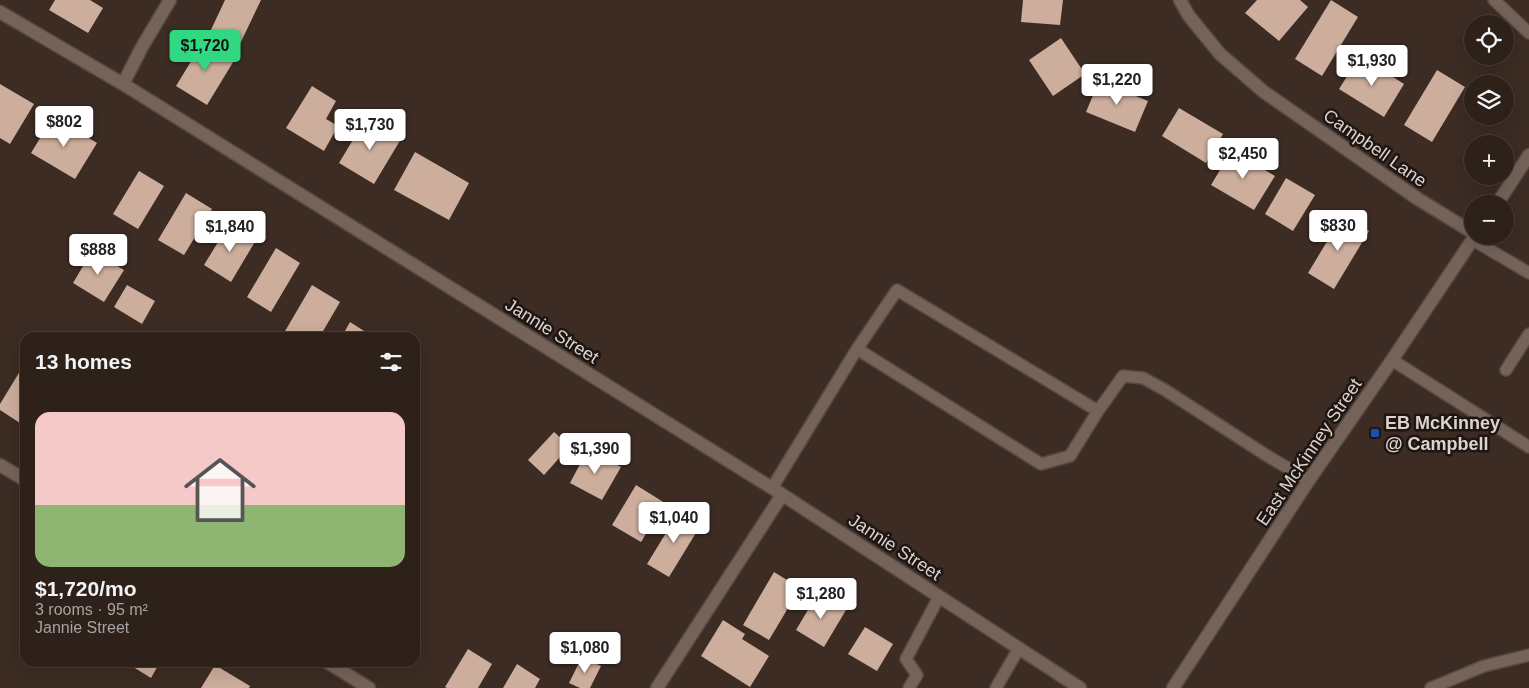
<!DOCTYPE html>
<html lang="en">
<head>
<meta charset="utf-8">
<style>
	body { margin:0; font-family:Arial,sans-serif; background:#352923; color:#f1f3f6; height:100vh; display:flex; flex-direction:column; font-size:19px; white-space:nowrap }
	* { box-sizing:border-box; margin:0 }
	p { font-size:16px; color:#a7a3a2 }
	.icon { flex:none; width:28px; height:28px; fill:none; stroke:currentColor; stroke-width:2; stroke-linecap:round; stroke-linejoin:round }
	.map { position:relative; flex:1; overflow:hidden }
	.drawer { position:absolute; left:20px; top:332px; width:400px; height:335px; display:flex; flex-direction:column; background:#2d211a; border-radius:15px; box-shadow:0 5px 20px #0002,0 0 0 1px #483e39 }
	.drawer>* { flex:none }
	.tools { position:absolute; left:1464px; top:15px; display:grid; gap:10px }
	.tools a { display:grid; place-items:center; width:50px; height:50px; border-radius:50%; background:#2d211a; box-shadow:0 5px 20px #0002,0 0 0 1px #483e39; font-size:25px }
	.price { position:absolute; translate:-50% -42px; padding:0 11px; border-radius:5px; background:#fff; color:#222; font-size:16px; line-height:32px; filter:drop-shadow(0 1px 2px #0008) }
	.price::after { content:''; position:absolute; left:50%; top:30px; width:15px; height:11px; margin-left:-8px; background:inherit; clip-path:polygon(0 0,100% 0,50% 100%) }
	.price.active { background:#30d882; color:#111 }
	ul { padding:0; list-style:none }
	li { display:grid; align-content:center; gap:10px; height:265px; padding:0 15px }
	li span { display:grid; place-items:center; height:155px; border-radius:15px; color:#555 }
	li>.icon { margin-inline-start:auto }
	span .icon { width:90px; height:90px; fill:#fffc; stroke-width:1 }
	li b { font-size:21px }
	h2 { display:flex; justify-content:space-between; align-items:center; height:60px; padding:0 15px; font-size:21px }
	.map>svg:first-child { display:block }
</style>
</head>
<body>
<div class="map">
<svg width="1529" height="688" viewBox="0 0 1529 688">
	<rect width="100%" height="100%" fill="#3c2c23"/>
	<path fill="#cdad9c" d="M55,0H90L103,8L88,33L49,10Z
		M225,0H261L238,48L209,34Z
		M1023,0H1063L1060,25L1021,22Z
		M1257,0H1300L1308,7L1279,41L1245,13Z
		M1331,0L1358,17L1322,76L1295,59Z
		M1061,38L1085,74L1053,96L1029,60Z
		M204,40L235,59L207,105L176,86Z
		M1360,56L1404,84L1384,117L1339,89Z
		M1437,70L1465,87L1432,142L1404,125Z
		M1099,81L1148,101L1135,132L1086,112Z
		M0,84L34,104L10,144L0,138Z
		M312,86L336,101L326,119L338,126L324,151L286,128Z
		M1179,108L1223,134L1206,163L1162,136Z
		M53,117L97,143L75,179L31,153Z
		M366,118L401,139L374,184L339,163Z
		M1232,150L1275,176L1254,210L1211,185Z
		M415,152L469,183L449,220L394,190Z
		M139,171L164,186L138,229L113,214Z
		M1286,178L1315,195L1293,231L1265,214Z
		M186,193L212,209L184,255L158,240Z
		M1343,215L1369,231L1334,289L1308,273Z
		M229,224L256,240L231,282L204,265Z
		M276,248L300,263L271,312L247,297Z
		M92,251L124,270L104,302L73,283Z
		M127,285L155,301L142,324L114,307Z
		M312,285L340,302L319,338H281Z
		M350,322L375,338H341Z
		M25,363V415L20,423L0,410V404Z
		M554,432L570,446L544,475L528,460Z
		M588,449L621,467L602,500L570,483Z
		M636,485L665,503L641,542L612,525Z
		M680,510L702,523L669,577L647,564Z
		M774,572L800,588L769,640L743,625Z
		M818,593L846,610L824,647L796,630Z
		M723,620L745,634L742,639L769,656L750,687L701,656Z
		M865,627L893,644L877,671L848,654Z
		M468,649L492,664L478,688H447L445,687Z
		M582,657L601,666L590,688H580L569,683Z
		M125,662H160L151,678Z
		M517,664L540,679L535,688H503Z
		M215,665L250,686L249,688H201Z"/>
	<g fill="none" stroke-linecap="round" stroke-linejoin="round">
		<g stroke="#564942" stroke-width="14">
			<path id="service" d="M1494,0L1529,33
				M1473,240L1529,273
				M857,349L897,290L1098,411
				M1392,360L1529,447
				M1506,370L1529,334
				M772,488L857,349L1041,464L1070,456L1098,411L1123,376L1143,378L1165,390L1269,457L1309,480
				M909,688L917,675L906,659L939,597
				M996,688L1019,648
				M1431,688L1484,666L1529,655"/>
		</g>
		<g stroke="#564942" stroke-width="15">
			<path id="minor" d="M1180,0L1189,16L1220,54L1264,92L1418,199L1472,232
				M0,12L123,84L772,488L1080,688
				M123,84L142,47L170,0
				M0,465L25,480
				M327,662L369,688
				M657,688L782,495"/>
		</g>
		<g stroke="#564942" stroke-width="15">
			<path id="secondary" d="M1497,204L1529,155
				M1173,688L1309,480L1392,360L1475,236"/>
		</g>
		<use href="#service" stroke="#756359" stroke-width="11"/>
		<use href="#minor" stroke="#756359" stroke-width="12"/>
		<use href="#secondary" stroke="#756359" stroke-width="12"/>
	</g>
	<rect fill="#1a4fb4" stroke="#1d1612" stroke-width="2" x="1370" y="428" width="10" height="10" rx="2.5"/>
	<g text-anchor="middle" stroke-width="5" stroke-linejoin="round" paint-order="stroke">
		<g font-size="18" fill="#ddd2cc" stroke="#1d1612">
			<text transform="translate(1375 148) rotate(35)" y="6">Campbell Lane</text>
			<text transform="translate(552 331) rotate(32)" y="6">Jannie Street</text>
			<text transform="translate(1309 452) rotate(-56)" y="6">East McKinney Street</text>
			<text transform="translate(895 547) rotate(33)" y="6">Jannie Street</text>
		</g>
		<g font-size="18" font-weight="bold" fill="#ddd2cc" stroke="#1d1612" text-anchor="start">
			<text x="1385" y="429">EB McKinney<tspan x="1385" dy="21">@ Campbell</tspan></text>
		</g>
	</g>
</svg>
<div class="tools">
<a><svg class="icon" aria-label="locate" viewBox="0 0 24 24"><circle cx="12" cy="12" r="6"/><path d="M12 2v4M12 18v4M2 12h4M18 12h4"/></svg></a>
<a><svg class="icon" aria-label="layers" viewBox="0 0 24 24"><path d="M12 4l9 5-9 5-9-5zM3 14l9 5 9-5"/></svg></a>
<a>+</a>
<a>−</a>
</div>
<b class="price active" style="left:205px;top:72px">$1,720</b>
<b class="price" style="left:1372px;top:87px">$1,930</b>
<b class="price" style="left:1117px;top:106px">$1,220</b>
<b class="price" style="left:64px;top:148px">$802</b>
<b class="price" style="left:370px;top:151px">$1,730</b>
<b class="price" style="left:1243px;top:180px">$2,450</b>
<b class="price" style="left:1338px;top:252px">$830</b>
<b class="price" style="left:230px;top:253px">$1,840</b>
<b class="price" style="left:98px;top:276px">$888</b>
<b class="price" style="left:595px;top:475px">$1,390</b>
<b class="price" style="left:674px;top:544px">$1,040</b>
<b class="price" style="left:821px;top:620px">$1,280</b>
<b class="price" style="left:585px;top:674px">$1,080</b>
<section class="drawer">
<h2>13 homes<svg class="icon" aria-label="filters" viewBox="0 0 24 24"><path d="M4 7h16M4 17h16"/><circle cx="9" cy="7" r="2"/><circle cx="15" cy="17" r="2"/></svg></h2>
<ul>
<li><span style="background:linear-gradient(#f6c9c9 60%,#8fb573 0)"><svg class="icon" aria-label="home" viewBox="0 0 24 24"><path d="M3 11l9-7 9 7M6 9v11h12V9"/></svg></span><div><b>$1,720/mo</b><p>3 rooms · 95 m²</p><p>Jannie Street</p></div></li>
</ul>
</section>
</div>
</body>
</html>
